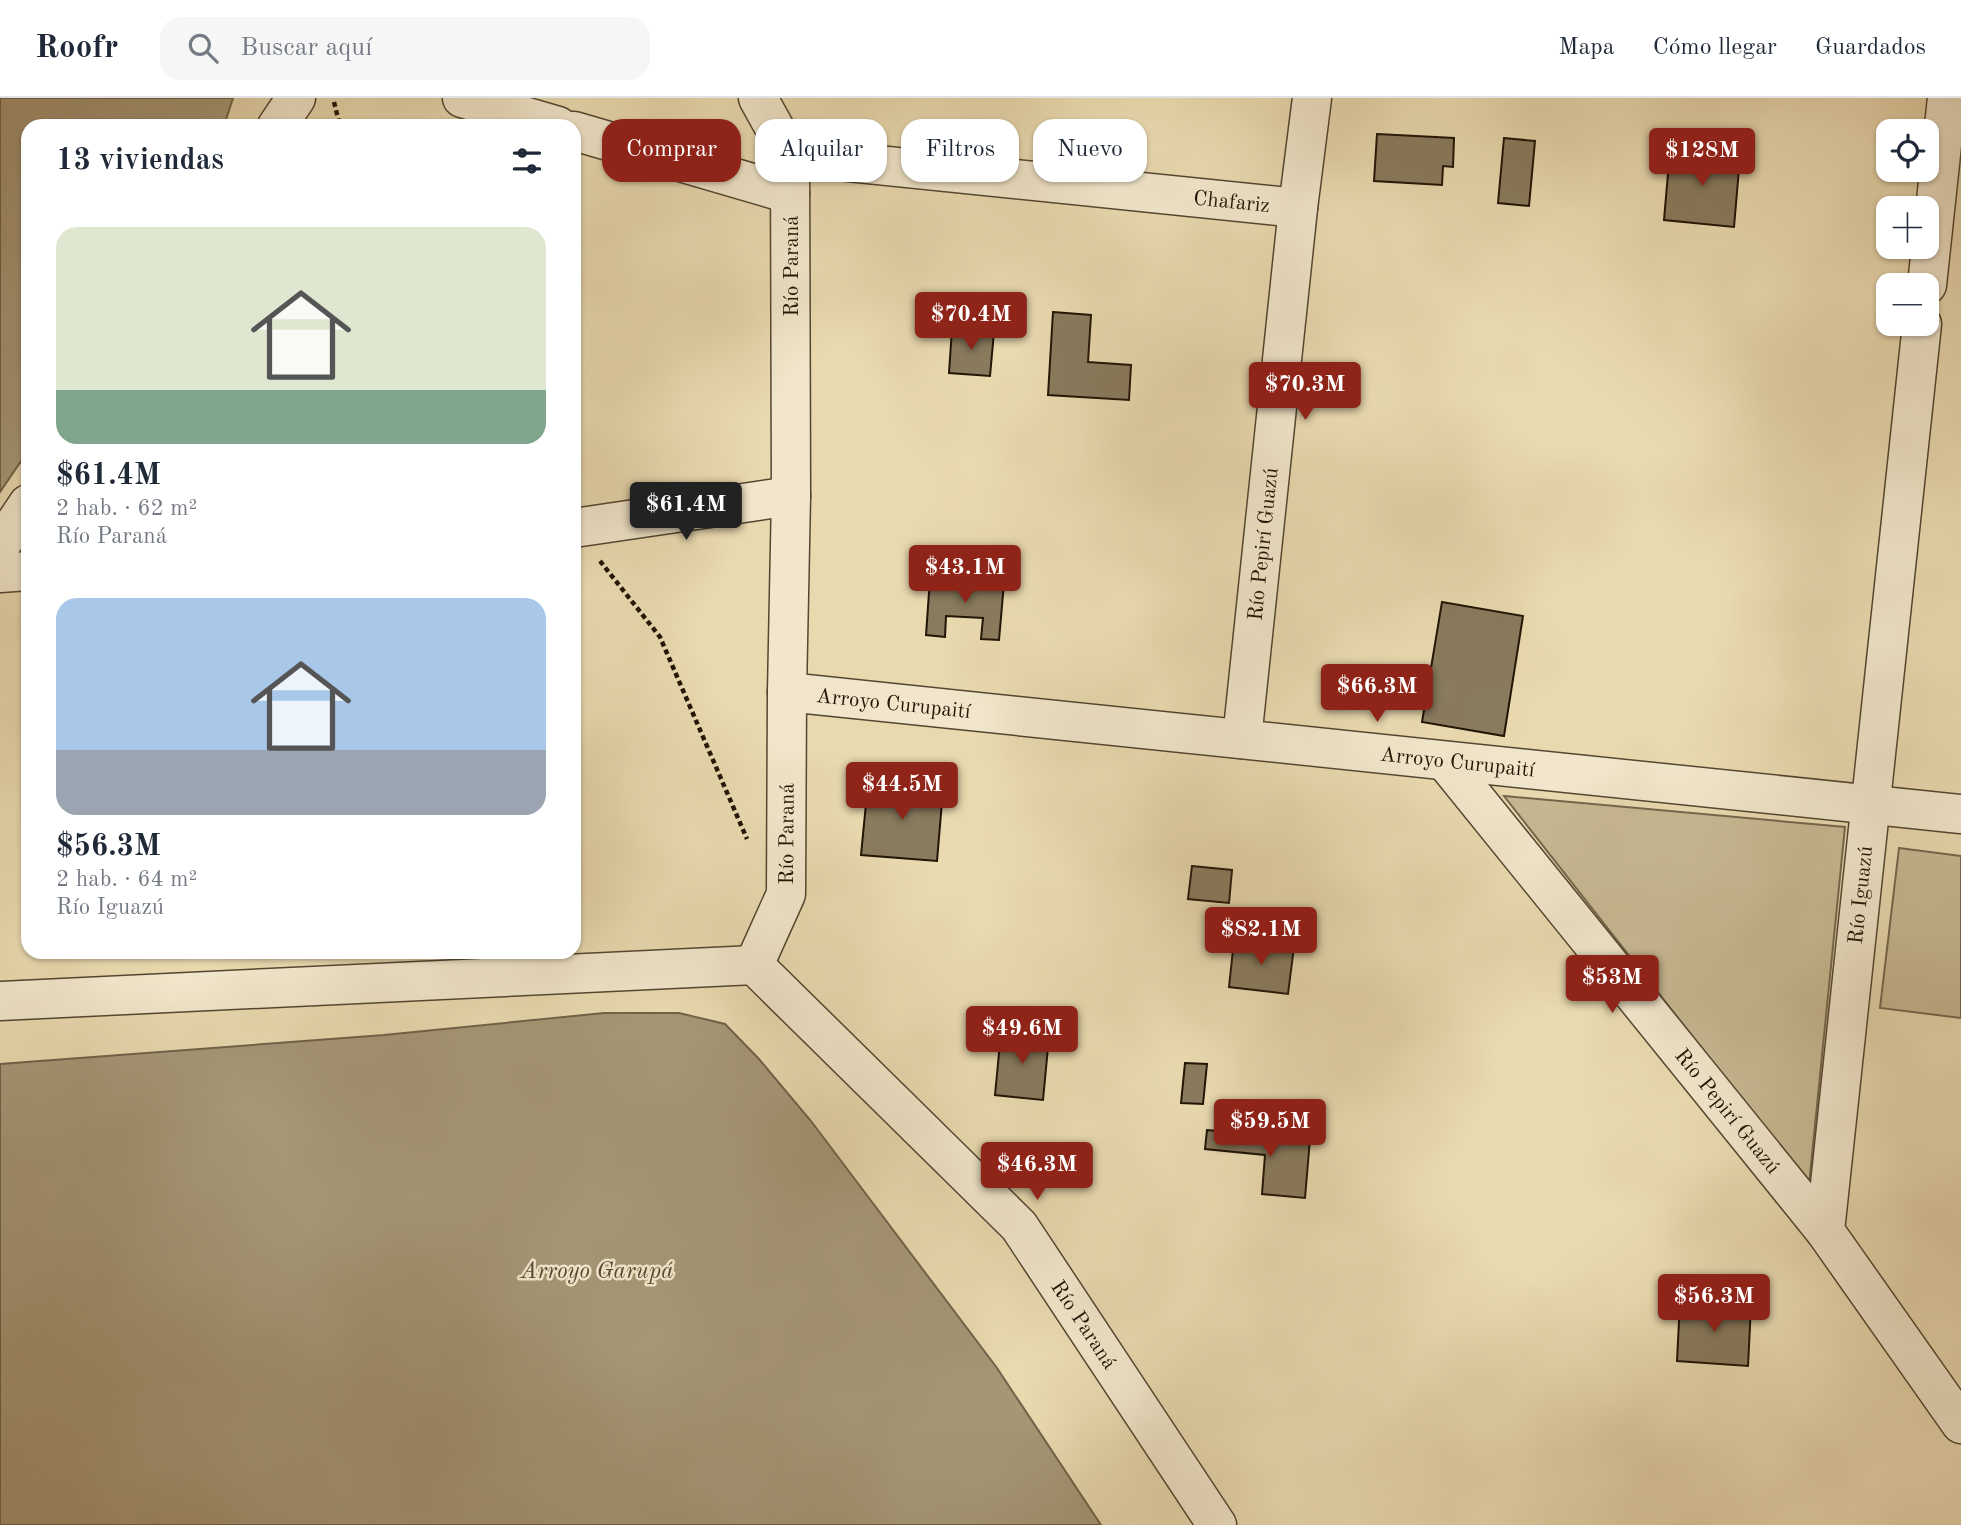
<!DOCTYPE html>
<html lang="es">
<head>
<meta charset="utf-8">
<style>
	body { margin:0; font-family:"Old Standard TT",serif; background:#f6f6f7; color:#1f2937; height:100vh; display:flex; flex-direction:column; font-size:26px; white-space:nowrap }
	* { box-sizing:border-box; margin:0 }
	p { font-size:23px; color:#747a83 }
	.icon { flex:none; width:38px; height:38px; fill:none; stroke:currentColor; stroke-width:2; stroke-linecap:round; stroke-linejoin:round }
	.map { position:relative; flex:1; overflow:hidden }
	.drawer { position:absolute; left:21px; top:21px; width:560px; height:840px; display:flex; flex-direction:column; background:#fff; border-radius:21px; box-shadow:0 2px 5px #0004 }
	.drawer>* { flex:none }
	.top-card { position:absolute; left:602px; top:21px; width:665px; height:63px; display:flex; gap:14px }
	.fabs { position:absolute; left:1876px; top:21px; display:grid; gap:14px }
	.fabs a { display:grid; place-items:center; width:63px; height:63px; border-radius:14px; background:#fff; box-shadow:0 2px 5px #0004; font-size:35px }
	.price { position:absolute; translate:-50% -60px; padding:0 16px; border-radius:7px; background:#8f2418; color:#fff; font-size:23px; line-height:46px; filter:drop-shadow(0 2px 4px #0008) }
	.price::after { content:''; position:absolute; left:50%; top:42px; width:21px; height:16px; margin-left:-10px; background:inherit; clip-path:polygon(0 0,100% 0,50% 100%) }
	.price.on { background:#222; color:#fff }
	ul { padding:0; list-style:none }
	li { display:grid; align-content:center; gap:14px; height:371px; padding:0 35px }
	li span { display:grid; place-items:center; height:217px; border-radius:21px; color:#555 }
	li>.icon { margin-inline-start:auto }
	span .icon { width:126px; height:126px; fill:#fffc; stroke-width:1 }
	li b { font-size:30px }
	h2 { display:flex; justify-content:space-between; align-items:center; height:84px; padding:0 35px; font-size:30px }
	.chip { padding:0 24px; border-radius:21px; background:#fff; box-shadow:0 2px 5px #0004; font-size:24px; line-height:63px }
	.chip.on { background:#8f2418; color:#fff }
	header { display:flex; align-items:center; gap:42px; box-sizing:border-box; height:98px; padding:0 35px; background:#fff; border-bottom:2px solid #e0e1e3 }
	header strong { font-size:33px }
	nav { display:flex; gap:38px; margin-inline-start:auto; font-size:24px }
	.search { width:490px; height:63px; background:#f6f6f7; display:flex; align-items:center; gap:18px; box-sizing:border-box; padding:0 24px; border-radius:21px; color:#747a83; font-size:26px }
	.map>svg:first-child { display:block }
</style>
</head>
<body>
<header>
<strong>Roofr</strong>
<div class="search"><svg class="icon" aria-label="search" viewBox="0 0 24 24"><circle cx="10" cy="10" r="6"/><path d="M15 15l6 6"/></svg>Buscar aquí</div>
<nav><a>Mapa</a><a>Cómo llegar</a><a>Guardados</a></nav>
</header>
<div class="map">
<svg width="1961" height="1427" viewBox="0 0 1961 1427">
	<rect width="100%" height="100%" fill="#e9d9af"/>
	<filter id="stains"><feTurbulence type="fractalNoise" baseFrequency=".00286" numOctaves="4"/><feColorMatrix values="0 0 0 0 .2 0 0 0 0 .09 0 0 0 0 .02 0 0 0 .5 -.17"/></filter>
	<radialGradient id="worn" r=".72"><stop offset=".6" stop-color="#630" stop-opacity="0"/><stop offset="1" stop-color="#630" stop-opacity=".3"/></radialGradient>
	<path fill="#c7b892" stroke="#74664c" stroke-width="2" d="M1504,698L1845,729L1809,1087Z
		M1899,750L1961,758V920L1880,910Z"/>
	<path fill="#a59676" stroke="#706249" stroke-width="2" d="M0,0H233L224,28H28V353L0,394Z
		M604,915H679L725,926L759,961L811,1023L997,1270L1101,1427H0V966L384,937Z"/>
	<path fill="#897b5e" stroke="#211506" stroke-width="2" d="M1377,36L1454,40L1453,69L1443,68L1442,87L1374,83Z
		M1504,40L1535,43L1529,108L1498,105Z
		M1670,52L1740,59L1734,129L1664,122Z
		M1053,214L1091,217L1088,264L1131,267L1129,302L1048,297Z
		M952,231L994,234L990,278L949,275Z
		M930,480L1004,485L999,542L981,541L983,520L946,518L945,539L926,537Z
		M1442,504L1523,518L1504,638L1422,624Z
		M868,685L943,692L937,763L861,757Z
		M1192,768L1232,772L1229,805L1188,801Z
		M1234,842L1294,849L1288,896L1229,889Z
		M1001,934L1049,939L1043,1002L995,997Z
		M1185,965L1207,966L1203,1006L1181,1005Z
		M1207,1032L1310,1041L1305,1100L1262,1096L1265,1057L1205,1051Z
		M1680,1203L1751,1208L1748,1268L1677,1263Z"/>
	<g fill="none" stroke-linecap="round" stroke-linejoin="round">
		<g stroke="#534630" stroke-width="41">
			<g id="minor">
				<path d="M462,0L558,28"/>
				<path d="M277,28L296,0"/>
				<path d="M574,33L790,96"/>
				<path id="s1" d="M790,58L1298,110"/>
				<path d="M1927,187L1947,0"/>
				<path d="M1922,226L1825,1133L1961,1326"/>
				<path d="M574,430L791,398"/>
				<path d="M0,448L28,406"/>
				<path d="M0,475L28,473"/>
				<path id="s2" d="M787,594L1961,716"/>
				<path id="s3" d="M1242,641L1298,110L1312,0"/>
				<path id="s4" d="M1445,663L1825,1133"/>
				<path id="s5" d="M754,867L786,796L787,594L791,398L790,58L758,0"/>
				<path id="s6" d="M754,867L1019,1128L1217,1427"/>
				<path d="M0,903L754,867"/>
			</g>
		</g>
		<path stroke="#211506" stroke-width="4.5" stroke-dasharray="5 3.5" stroke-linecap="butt" d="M334,4L340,28
			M600,463L660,539L747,741"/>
		<use href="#minor" stroke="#f1e6cb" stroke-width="38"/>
	</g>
	<g text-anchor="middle" stroke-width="5" stroke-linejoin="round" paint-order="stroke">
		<g font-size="21" fill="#211506" stroke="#f1e6cb">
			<text dy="7" stroke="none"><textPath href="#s1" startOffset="444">Chafariz</textPath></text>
			<text transform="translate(791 168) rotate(-90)" y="7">Río Paraná</text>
			<text dy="7" stroke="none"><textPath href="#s3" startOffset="196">Río Pepirí Guazú</textPath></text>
			<text dy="7" stroke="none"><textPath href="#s2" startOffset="107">Arroyo Curupaití</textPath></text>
			<text dy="7" stroke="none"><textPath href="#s2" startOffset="674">Arroyo Curupaití</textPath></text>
			<text dy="7" stroke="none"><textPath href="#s5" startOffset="138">Río Paraná</textPath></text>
			<text transform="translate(1860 797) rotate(-84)" y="7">Río Iguazú</text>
			<text dy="7" stroke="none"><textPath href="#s4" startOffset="450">Río Pepirí Guazú</textPath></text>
			<text dy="7" stroke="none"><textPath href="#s6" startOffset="490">Río Paraná</textPath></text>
		</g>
		<g font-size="23" font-style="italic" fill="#564933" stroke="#f1e6cb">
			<text x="597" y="1180">Arroyo Garupá</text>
		</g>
	</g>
	<rect width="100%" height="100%" filter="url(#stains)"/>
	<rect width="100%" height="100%" fill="url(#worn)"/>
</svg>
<div class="fabs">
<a><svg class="icon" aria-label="locate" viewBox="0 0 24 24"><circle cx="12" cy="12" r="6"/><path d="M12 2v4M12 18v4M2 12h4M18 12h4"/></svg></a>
<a>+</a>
<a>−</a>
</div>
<b class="price" style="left:1702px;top:90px">$128M</b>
<b class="price" style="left:971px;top:254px">$70.4M</b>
<b class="price" style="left:1305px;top:324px">$70.3M</b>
<b class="price on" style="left:686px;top:444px">$61.4M</b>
<b class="price" style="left:965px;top:507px">$43.1M</b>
<b class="price" style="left:1377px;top:626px">$66.3M</b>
<b class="price" style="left:902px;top:724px">$44.5M</b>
<b class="price" style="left:1261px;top:869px">$82.1M</b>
<b class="price" style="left:1612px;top:917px">$53M</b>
<b class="price" style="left:1022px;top:968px">$49.6M</b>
<b class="price" style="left:1270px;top:1061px">$59.5M</b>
<b class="price" style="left:1037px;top:1104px">$46.3M</b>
<b class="price" style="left:1714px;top:1236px">$56.3M</b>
<div class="top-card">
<a class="chip on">Comprar</a>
<a class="chip">Alquilar</a>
<a class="chip">Filtros</a>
<a class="chip">Nuevo</a>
</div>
<section class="drawer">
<h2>13 viviendas<svg class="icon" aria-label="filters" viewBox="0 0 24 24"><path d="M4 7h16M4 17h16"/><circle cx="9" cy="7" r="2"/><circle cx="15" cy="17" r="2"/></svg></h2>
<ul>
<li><span style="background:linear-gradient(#dfe7d0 75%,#7fa58c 0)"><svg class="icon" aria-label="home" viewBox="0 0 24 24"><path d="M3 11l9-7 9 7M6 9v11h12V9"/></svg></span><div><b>$61.4M</b><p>2 hab. · 62 m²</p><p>Río Paraná</p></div></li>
<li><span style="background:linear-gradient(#a9c7e8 70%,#9aa5b1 0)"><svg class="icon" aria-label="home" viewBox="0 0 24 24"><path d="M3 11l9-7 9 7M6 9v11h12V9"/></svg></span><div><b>$56.3M</b><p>2 hab. · 64 m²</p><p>Río Iguazú</p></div></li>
</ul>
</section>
</div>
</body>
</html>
